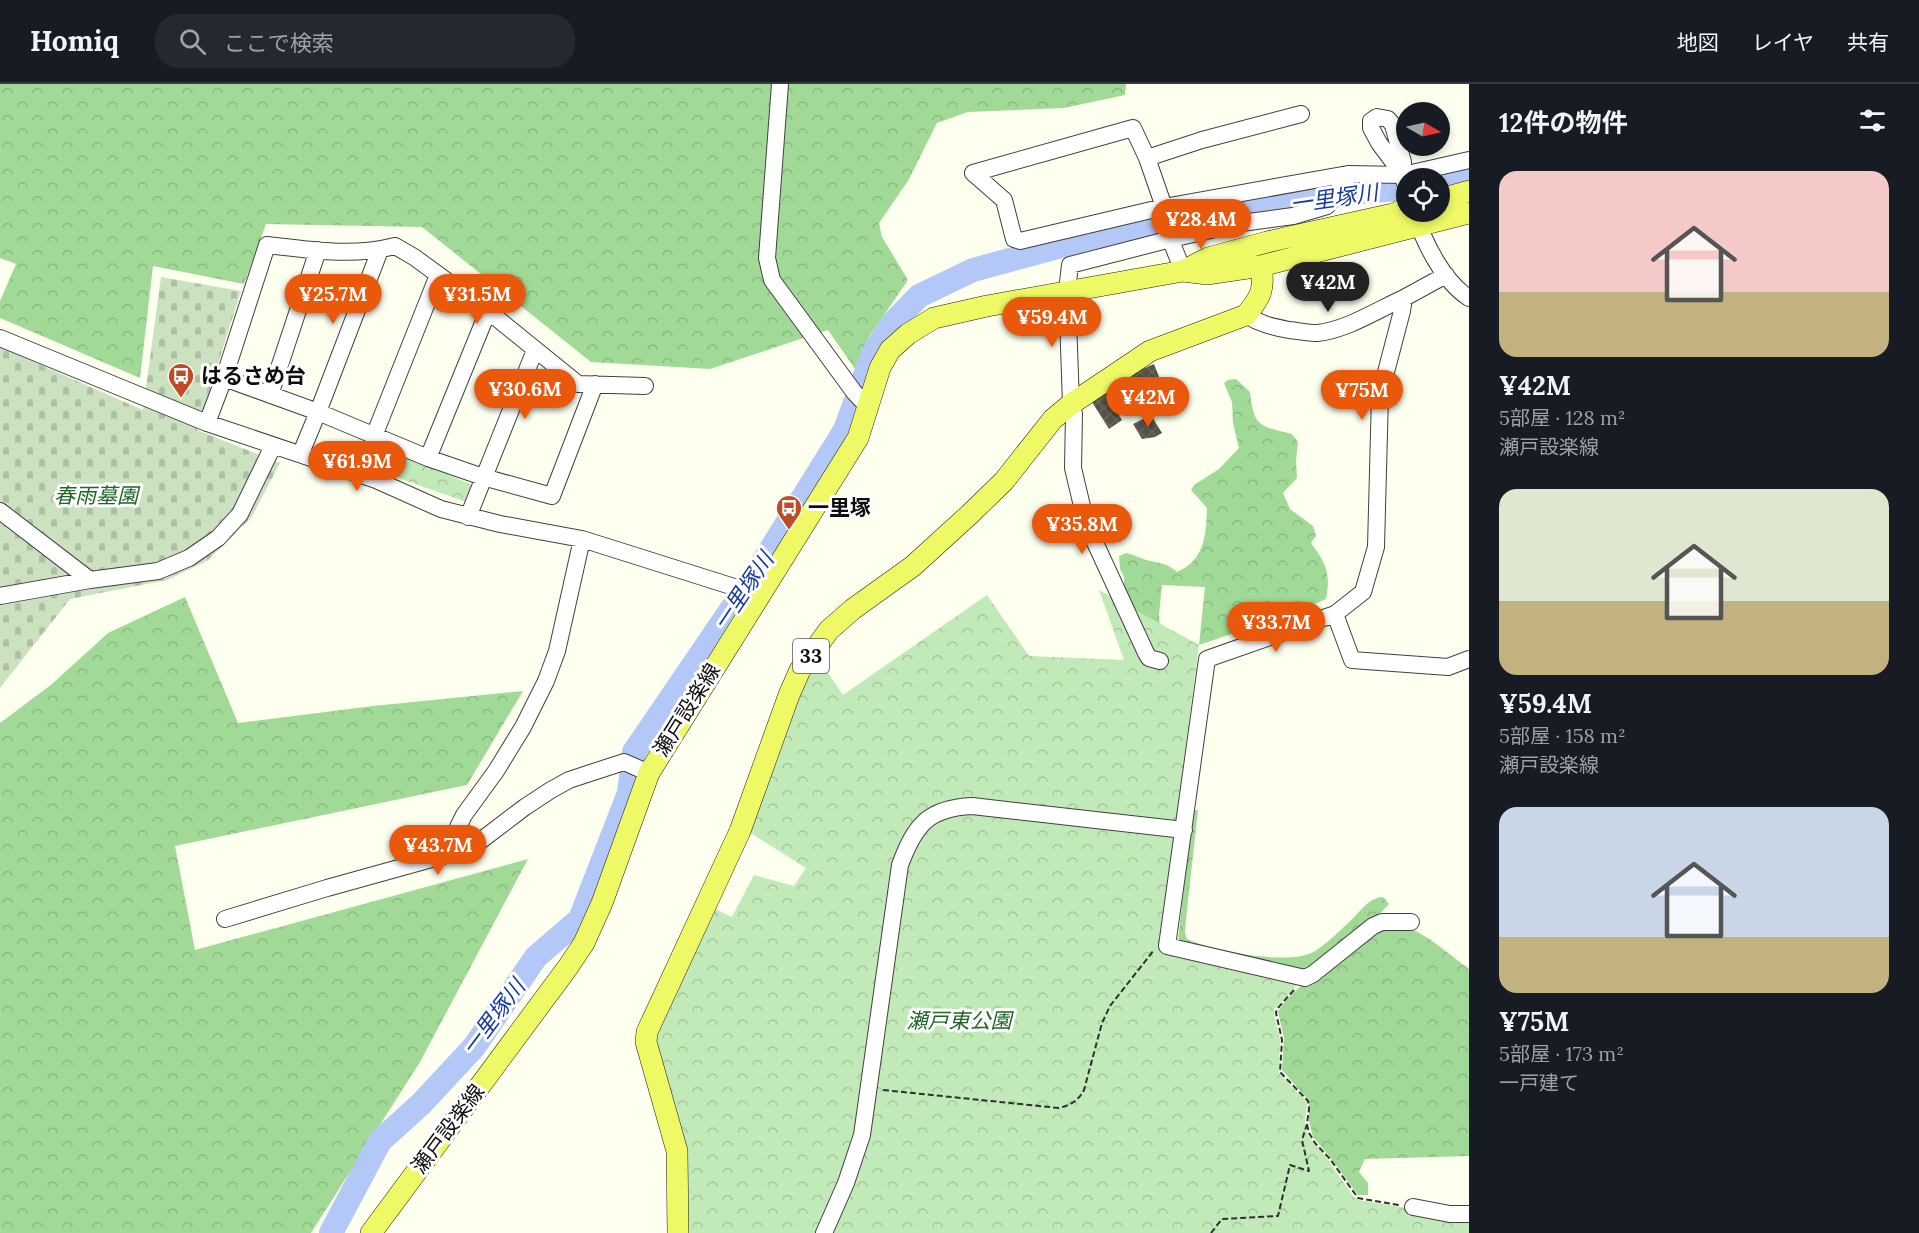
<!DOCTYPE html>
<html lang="ja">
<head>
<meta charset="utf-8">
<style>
	body { margin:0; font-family:Lora,"Noto Sans JP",serif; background:#242831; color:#f1f3f6; height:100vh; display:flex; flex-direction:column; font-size:22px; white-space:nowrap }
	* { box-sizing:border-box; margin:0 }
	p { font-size:20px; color:#9ea1a6 }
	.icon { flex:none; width:33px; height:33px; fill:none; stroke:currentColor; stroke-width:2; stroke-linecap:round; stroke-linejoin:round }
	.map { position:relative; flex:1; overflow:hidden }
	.sheet { display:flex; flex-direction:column; background:#171b24; width:450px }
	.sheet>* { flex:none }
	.needle { width:39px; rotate:99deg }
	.buttons { position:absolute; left:1396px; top:18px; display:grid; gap:12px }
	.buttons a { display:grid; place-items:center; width:54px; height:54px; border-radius:50%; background:#171b24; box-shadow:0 3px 9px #0003; font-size:30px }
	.price { position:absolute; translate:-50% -51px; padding:0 14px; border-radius:21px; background:#ea580c; color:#fff; font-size:20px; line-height:39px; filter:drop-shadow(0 2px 3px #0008) }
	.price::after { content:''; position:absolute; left:50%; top:36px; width:18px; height:14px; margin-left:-9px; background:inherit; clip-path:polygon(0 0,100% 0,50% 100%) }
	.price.current { background:#222; color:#fff }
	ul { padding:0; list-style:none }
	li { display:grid; align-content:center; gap:12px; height:318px; padding:0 30px }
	li span { display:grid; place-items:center; height:186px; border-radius:18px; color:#555 }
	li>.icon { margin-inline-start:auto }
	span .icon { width:108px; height:108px; fill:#fffc; stroke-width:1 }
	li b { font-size:26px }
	h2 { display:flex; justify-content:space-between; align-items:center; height:72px; padding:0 30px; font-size:26px }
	header { display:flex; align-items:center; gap:36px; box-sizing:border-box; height:84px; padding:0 30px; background:#171b24; border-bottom:2px solid #363941 }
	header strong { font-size:28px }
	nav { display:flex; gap:33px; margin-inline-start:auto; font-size:21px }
	.search { width:420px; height:54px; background:#242831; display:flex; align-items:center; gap:15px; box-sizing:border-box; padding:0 21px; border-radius:24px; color:#9ea1a6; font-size:22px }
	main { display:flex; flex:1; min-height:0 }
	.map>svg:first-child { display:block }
</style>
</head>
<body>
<header>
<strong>Homiq</strong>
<div class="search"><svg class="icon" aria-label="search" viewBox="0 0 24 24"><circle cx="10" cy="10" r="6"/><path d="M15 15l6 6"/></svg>ここで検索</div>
<nav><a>地図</a><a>レイヤ</a><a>共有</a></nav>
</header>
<main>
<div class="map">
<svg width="1469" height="1149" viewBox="0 0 1469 1149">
	<defs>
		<pattern id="forest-crowns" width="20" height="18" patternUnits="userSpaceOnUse" patternTransform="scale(1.5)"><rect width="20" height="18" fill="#a1da97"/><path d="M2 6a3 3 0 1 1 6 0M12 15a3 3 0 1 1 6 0" fill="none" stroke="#89ba81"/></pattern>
		<pattern id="cemetery-stones" width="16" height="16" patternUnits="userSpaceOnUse" patternTransform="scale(1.5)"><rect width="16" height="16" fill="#cce1c0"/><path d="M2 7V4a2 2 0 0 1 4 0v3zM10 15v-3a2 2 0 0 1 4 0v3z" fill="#aec0a4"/></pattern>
		<pattern id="park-crowns" width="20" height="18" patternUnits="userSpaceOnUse" patternTransform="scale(1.5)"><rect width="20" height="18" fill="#c2e9b8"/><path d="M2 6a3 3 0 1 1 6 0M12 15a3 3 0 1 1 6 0" fill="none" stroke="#a6c79d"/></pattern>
		<pattern id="building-cross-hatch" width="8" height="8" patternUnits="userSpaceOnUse" patternTransform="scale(1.5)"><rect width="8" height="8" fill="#57534a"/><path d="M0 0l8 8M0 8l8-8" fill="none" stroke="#6a6760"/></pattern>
	</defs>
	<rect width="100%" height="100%" fill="#fdffef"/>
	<path fill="url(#forest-crowns)" d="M0,0H1126L1125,11L1064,24L968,28L937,39L908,97L879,139L882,153L908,196L869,253L860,292L828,246L710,285L591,278L422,143L266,140L244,200L153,182L140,294L0,234V217L16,180L0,174Z
		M1236,295L1250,308C1254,343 1259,342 1292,350L1298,358L1296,376L1297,394L1283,409L1290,425L1313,442L1316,452L1311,459C1326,479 1331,490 1326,515L1302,526L1199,561L1205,503L1162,501L1159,531L1161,559L1124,511V493L1120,485L1119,472L1126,469C1134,471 1142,475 1150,477C1161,479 1168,480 1177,488C1205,476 1206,451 1207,424L1191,406L1194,401L1219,385L1239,364L1233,339L1232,318L1224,299L1228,296Z
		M185,513L238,639L373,622L523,607L467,701L175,762L195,866L528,775L420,978L311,1149H0V639L52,600L108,549Z
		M1198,726L1186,835L1185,849L1187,855C1212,867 1283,880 1309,870C1320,866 1339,848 1348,839C1360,829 1367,814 1383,813L1389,820L1372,838L1309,888L1178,857L1192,727Z
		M1386,843L1414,846L1431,856L1469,885V1072L1365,1075L1359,1088L1368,1099V1111H1358L1329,1072L1313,1053L1309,1037V1017L1282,986L1284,954L1278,928C1293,900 1357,861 1386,843Z"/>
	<path fill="url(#cemetery-stones)" d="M161,193L241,207L197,346L280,379L251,434L207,477L167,496L70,515L0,604V263L143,326Z"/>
	<path fill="url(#park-crowns)" d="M399,369L472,401L466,418L390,391Z
		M1099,506L1199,561L1159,866L1298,897L1297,901L1275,925L1274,930L1280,955L1279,989L1307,1018L1305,1041L1309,1053L1327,1074L1353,1112L1359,1116L1469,1134V1149H684L654,955L711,823L732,833L754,791L794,802L806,784L749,748L807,594L822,580L843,611L987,511L1029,572L1124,576Z"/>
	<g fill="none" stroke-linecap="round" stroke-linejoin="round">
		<path stroke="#b3c8f6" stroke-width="24" d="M1440,97L1469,86
			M331,1149L380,1057L421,1020L474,963L536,873L580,835L629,709L634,668L756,489L845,346L873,270L892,240L919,212L973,186L1091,154L1184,134L1353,109L1407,104"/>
	</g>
	<path fill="url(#building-cross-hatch)" d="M1154,280L1167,313L1147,328L1131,290Z
		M1107,302L1124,326L1119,331L1122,336L1109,345L1092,318Z
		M1151,331L1162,349L1155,353L1142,355L1133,340Z"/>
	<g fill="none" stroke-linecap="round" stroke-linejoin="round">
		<g stroke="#414141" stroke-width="18">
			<path id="minor" d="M780,0L767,174L772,196L854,308L869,324
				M1147,74L1202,56L1301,30
				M1403,91L1379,59L1371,44V37L1377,33L1388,35L1393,41L1403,78V94L1407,104
				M1415,131C1425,160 1443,197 1469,214
				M1183,187C1177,170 1162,141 1164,123L1147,74L1133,44L973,89L1004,116L1014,155L1020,157L1164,123L1348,90L1403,91L1469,76
				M1246,231C1260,240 1273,243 1289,246C1299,247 1308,249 1317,249C1347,246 1377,226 1404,214
				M0,254L207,339L376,396L441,425L500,440L582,455L734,503L756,515
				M224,294L318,328L428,374L483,393L552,412L595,300
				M270,311L318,166
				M207,339L224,294L267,161C310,166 353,173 395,162L414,173L488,227L578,300L645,302
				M374,352L438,191
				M301,369L318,328L380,166
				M428,374L488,227
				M0,427L90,496
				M468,433L535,266
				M0,512L90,496L158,487L189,474L218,454L240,430L273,362
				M1335,530L1352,576L1448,583L1469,575
				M1160,577L1149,574L1146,569L1086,439L1073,384L1074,330L1071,320L1067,207L1070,181L1171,155L1242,139L1293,132L1327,122L1347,95L1348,90
				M456,770L458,743L464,731L496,687L523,643L546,597L557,567L582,455
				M225,835L327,804L471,764L525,723L551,706L569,696L624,678L649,689
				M1411,838H1382L1373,842L1313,890L1305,894L1167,862L1207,575L1335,530L1363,508L1376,463L1380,311L1402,227L1404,214L1446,191
				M1413,1123L1450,1130H1469
				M824,1149L846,1099L862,1051L900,781C915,741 928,724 972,722L1184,746"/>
		</g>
		<g stroke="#1f1f1f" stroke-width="22">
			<path id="major" d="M1440,115L1469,107
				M1183,187L1207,190L1261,182L1469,129
				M371,1149L568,883L584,859L602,819L649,689L858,354L880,284L890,266L908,250L934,234L987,222L1183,187L1208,174L1267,158L1393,130L1407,124
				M678,1149L677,1067L646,958L647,948L740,747L789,611L800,586L829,546L853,525L913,482L970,430L1004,397L1053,335L1071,320L1150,267L1246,231C1261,213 1265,205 1261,182"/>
		</g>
		<path stroke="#303030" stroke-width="2" stroke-dasharray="6 3" stroke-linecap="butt" d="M1294,906L1277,925L1276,929L1282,956L1280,988L1308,1017L1309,1025L1307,1040L1309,1049L1315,1059L1330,1075L1358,1114L1399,1121
			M883,1006L1059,1024C1071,1021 1078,1017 1084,1006L1102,939L1110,922L1154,866
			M1211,1149L1222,1135L1278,1132L1290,1081L1309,1087L1302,1056L1307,1040"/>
		<use href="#minor" stroke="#fff" stroke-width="16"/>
		<use href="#major" stroke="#eff965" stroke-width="21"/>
	</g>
	<defs>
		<g id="bus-pin" transform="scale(1.35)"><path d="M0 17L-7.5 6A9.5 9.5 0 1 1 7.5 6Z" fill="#be4d25" stroke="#fff"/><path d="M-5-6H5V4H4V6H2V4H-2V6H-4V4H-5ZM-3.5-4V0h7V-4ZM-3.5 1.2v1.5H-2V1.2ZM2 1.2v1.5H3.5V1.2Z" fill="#fff"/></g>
	</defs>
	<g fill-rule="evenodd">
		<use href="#bus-pin" x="181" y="292"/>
		<use href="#bus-pin" x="789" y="424"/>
	</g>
	<g text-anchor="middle" stroke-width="6" stroke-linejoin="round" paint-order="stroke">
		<rect fill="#fff" stroke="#565656" stroke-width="1.5" x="793" y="555" width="36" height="34" rx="4.5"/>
		<g font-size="20" font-weight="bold" fill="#0e0e0e">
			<text x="811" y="579">33</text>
		</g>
		<g font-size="21" font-weight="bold" fill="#0e0e0e" stroke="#fff" text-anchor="start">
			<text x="201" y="299">はるさめ台</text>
			<text x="808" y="431">一里塚</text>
		</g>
		<g font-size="21" font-style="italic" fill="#1e6625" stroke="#fff">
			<text x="96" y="419">春雨墓園</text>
			<text x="959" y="944">瀬戸東公園</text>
		</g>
		<g font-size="21" fill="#0e0e0e" stroke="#fff">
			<text transform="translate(687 626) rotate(-58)" y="7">瀬戸設楽線</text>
			<text transform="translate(448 1045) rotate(-53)" y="7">瀬戸設楽線</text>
		</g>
		<g font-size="22" font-style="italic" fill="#1639a0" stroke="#fff">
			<text transform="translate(1334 114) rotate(-8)" y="8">一里塚川</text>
			<text transform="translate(743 507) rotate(-56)" y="8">一里塚川</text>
			<text transform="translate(493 933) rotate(-53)" y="8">一里塚川</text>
		</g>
	</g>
</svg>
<div class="buttons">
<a><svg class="needle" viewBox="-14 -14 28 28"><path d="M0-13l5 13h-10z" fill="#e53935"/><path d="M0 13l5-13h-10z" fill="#9ea1a6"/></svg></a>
<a><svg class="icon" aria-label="locate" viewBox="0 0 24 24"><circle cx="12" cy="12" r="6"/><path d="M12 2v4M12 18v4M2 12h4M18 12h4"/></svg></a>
</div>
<b class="price" style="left:1201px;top:166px">¥28.4M</b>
<b class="price current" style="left:1328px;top:229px">¥42M</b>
<b class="price" style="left:333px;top:241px">¥25.7M</b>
<b class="price" style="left:477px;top:241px">¥31.5M</b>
<b class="price" style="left:1052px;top:264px">¥59.4M</b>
<b class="price" style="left:525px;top:336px">¥30.6M</b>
<b class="price" style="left:1362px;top:337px">¥75M</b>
<b class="price" style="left:1148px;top:344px">¥42M</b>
<b class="price" style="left:357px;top:408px">¥61.9M</b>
<b class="price" style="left:1082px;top:471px">¥35.8M</b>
<b class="price" style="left:1276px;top:569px">¥33.7M</b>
<b class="price" style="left:438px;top:792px">¥43.7M</b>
</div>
<section class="sheet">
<h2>12件の物件<svg class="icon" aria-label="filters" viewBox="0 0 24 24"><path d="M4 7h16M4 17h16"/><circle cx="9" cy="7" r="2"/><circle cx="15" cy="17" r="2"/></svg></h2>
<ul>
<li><span style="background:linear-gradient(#f6c9c9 65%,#c2b280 0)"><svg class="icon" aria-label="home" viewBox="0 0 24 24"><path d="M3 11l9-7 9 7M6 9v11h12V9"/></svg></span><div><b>¥42M</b><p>5部屋 · 128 m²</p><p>瀬戸設楽線</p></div></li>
<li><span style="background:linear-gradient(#dfe7d0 60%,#c2b280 0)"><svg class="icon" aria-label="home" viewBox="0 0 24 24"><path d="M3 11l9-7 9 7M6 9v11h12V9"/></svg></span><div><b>¥59.4M</b><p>5部屋 · 158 m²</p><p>瀬戸設楽線</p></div></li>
<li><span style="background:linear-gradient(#c9d6e8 70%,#c2b280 0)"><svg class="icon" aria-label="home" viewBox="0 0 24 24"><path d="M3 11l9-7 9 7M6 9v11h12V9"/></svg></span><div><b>¥75M</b><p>5部屋 · 173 m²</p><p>一戸建て</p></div></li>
</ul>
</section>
</main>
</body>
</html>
